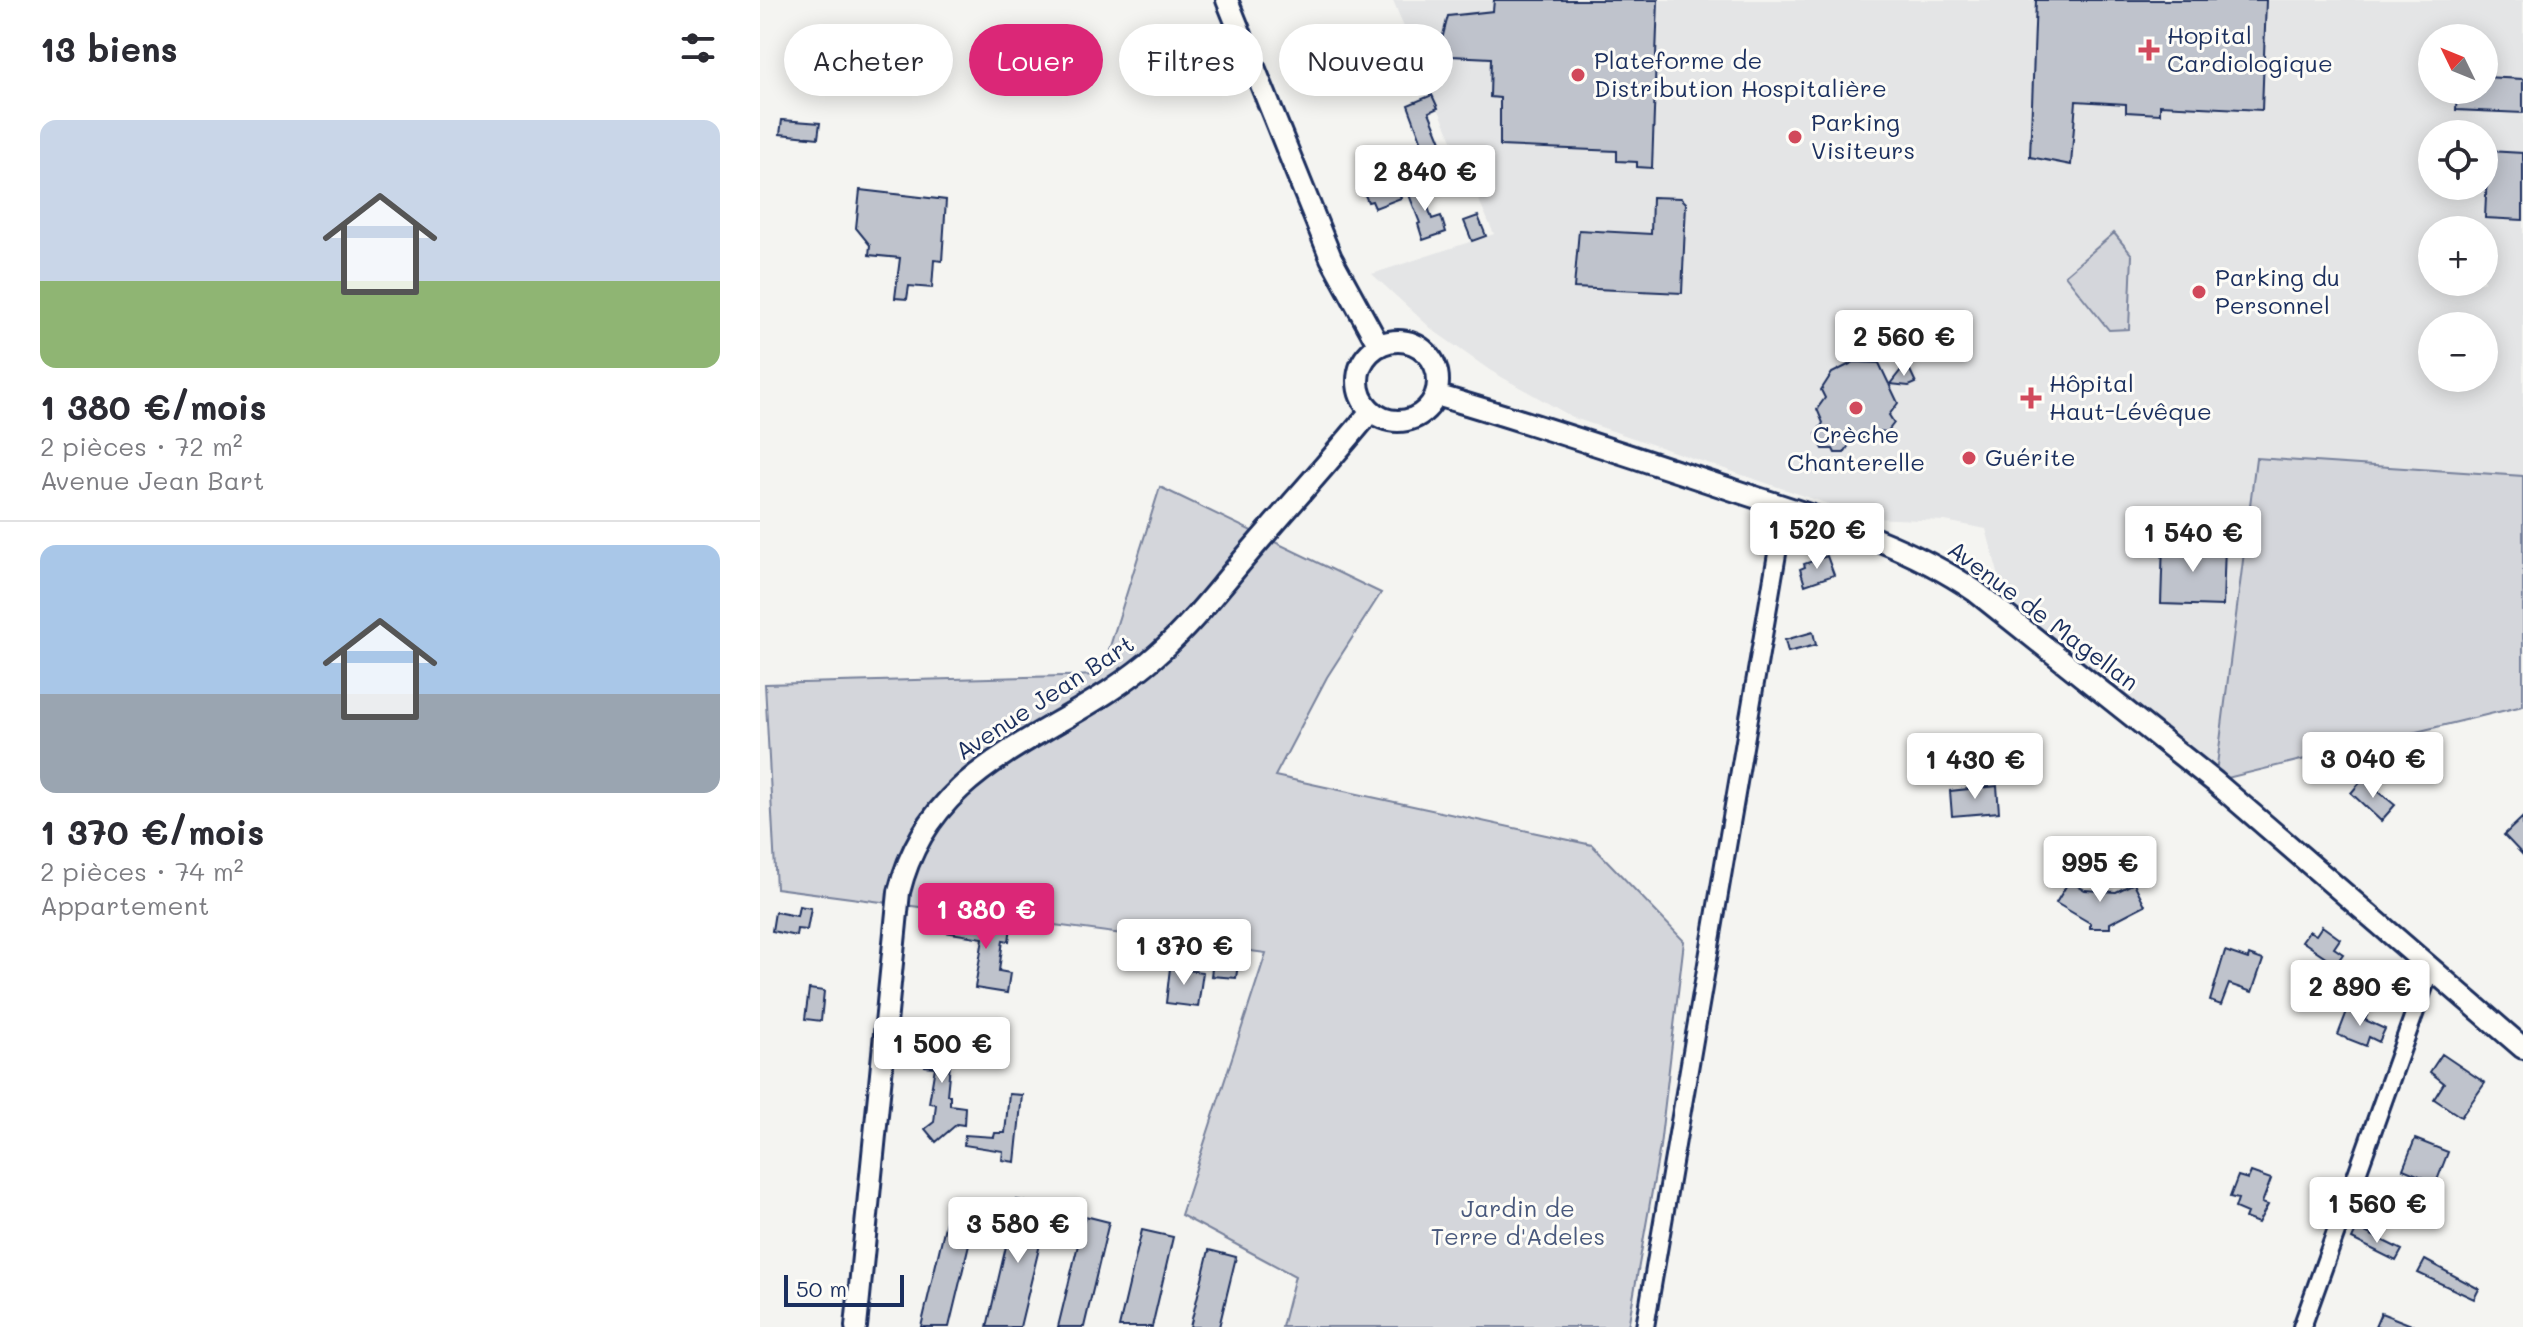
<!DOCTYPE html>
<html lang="fr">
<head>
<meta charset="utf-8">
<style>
	body { margin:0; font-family:Mali,sans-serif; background:#f7f7f7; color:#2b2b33; height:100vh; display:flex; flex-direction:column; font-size:30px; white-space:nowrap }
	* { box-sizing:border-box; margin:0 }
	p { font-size:26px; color:#7c7c81 }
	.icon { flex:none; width:44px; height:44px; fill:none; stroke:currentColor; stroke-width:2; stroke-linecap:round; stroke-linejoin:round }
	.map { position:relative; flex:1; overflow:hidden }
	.sheet { display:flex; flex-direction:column; background:#fff; width:760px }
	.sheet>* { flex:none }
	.banner { position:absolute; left:24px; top:24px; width:760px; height:72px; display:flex; gap:16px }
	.needle { width:52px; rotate:313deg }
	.tools { position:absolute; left:1658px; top:24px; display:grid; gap:16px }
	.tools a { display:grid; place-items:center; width:80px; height:80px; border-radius:50%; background:#fff; box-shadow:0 4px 20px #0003; font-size:40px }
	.scale { position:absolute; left:24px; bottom:20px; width:120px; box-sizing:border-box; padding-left:8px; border:4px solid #1b2f5e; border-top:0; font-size:22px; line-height:28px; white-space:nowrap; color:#1b2f5e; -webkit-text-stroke:6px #fdfcf7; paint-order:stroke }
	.price { position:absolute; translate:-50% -68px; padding:0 18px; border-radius:8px; background:#fff; color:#222; font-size:26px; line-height:52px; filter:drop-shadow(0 2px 4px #0008) }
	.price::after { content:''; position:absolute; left:50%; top:48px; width:24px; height:18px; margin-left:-12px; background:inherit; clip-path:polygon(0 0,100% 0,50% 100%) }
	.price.current { background:#db2777; color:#fff }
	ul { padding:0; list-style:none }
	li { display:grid; align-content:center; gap:16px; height:424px; padding:0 40px }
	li+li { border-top:2px solid #e1e1e2 }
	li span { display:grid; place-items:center; height:248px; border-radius:16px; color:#555 }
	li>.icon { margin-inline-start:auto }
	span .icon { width:144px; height:144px; fill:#fffc; stroke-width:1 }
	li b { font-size:34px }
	h2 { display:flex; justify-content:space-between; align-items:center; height:96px; padding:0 40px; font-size:34px }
	.pill { padding:0 28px; border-radius:36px; background:#fff; box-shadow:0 4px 20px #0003; font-size:28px; line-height:72px }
	.pill.current { background:#db2777; color:#fff }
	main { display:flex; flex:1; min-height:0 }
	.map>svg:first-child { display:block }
</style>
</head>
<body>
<main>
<section class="sheet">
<h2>13 biens<svg class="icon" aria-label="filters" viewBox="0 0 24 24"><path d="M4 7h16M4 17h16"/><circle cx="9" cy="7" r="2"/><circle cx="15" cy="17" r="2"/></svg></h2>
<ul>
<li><span style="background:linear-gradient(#c9d6e8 65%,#8fb573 0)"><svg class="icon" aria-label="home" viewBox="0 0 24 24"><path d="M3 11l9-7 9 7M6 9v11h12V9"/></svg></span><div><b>1 380 €/mois</b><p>2 pièces · 72 m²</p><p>Avenue Jean Bart</p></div></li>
<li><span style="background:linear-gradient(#a9c7e8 60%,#9aa5b1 0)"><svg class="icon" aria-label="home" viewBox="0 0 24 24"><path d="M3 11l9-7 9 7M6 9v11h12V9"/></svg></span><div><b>1 370 €/mois</b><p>2 pièces · 74 m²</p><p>Appartement</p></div></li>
</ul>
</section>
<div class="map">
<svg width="1763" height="1327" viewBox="0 0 1763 1327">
	<rect width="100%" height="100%" fill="#f4f4f1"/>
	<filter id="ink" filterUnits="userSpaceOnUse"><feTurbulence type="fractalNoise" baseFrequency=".0125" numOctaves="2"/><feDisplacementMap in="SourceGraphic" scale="16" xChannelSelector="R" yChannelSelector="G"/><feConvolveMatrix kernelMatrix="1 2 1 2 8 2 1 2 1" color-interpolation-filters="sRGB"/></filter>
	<g filter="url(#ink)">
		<path fill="#e4e5e6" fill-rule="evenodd" d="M633,0H1763V706L1455,781L1258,615L1241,584L1226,529L1185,521L1110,518L814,418L731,371L674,331L612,274L734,234L661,70ZM1672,38H1724V90H1672ZM1672,134H1724V186H1672ZM1672,230H1724V282H1672ZM1672,326H1724V378H1672Z"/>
		<path fill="#d4d6db" stroke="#78829c" stroke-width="2" d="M1354,233L1372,255L1369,329L1349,330L1305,275Z
			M1496,458L1763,476V706L1455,781Z
			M400,487L621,593L567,677L515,776L832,845L924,941L900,1146L868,1327H522L535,1276L421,1215L506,953L16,888L5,684L341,675Z"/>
		<path fill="#bfc3cc" stroke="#1b2f5e" stroke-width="2" d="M734,0H898L892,168L877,167V162L857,161V151L740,146V98L730,97L731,58L691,56L689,47L681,43L688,16L733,11Z
			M1276,0H1506L1502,110L1400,105V114L1366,112V104L1316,101L1311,165L1270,157Z
			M641,43L652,69L635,75L624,49Z
			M76,45L147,53L145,73L74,65Z
			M1724,77L1763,79V113L1696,110L1697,90H1724Z
			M672,95L678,108L669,112L682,144L665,151L648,105Z
			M22,120L60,123L58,138L20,134Z
			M1728,151L1763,153V220L1725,218Z
			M632,176L641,198L615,208L612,201L608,202L602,188Z
			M660,182L672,219L681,216L686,232L663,240L658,224L660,223L646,187Z
			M100,190L186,200L182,261L174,260L172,288L149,286L147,299L135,298L140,258L109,255L110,245L96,228Z
			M892,197L921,198L926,203L922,293L814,288L819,230L891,234Z
			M718,216L726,236L712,241L704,221Z
			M1094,362L1119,363L1138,403L1129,415L1134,423L1127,432L1119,431L1113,439L1094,437L1084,453H1075L1073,449H1063L1056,434L1063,423L1057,409L1065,398L1061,390L1072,373Z
			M1148,366L1156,383L1149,386L1130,384L1141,370Z
			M1403,542L1465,545L1463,606L1401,604Z
			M1067,556L1074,575L1045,585L1040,569L1045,567L1044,564Z
			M1053,632L1056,645L1028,652L1025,640Z
			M1646,748L1648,762L1625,767L1622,753Z
			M1603,779L1635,805L1621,821L1591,793Z
			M1237,786L1239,812L1192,816L1190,791Z
			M1763,817V855L1744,835Z
			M1309,881L1325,890L1356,892L1374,883L1385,905L1350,923V928H1330V923L1296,903Z
			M39,906L51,908L47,930L37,929L36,936L12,931L15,912L37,916Z
			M187,917L251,927L249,941L243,940L239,971L250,973L247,993L215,988L223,938L184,932Z
			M1562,926L1580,939L1574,948L1583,954L1576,964L1542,941L1549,931L1556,935Z
			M1465,951L1488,959L1489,955L1503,960L1492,992L1469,984L1461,1005L1450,1001Z
			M453,961L478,965L476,978L451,976Z
			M410,968L443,972L438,1007L406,1003Z
			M49,989L64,991L61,1021L45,1019Z
			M1589,1006L1608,1013L1605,1020L1625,1029L1619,1042L1609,1037L1606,1046L1578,1035Z
			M169,1030L193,1033L187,1095H190V1105L205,1107L204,1125L197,1124L176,1142L165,1129L174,1122L176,1104L169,1103L175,1067L165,1066Z
			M1682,1054L1725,1083L1701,1117L1674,1099L1684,1083L1670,1072Z
			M249,1094L262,1095L255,1162L242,1160L243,1151L204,1145L205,1135L234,1137L235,1133H245Z
			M1655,1139L1688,1152L1676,1183L1643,1169Z
			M1491,1172L1511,1179L1502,1203L1508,1205L1498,1223L1485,1218L1487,1213L1475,1208L1478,1199L1470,1197L1478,1176L1488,1179Z
			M257,1200L289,1207L260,1327H227Z
			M189,1209L217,1211L189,1327H161Z
			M325,1216L349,1222L324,1327H298Z
			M1597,1228L1642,1250L1636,1261L1592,1239Z
			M382,1230L413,1237L392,1327H359Z
			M449,1250L476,1257L459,1327H430Z
			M1665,1260L1719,1289L1714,1299L1658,1273Z
			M1621,1313L1654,1326V1327H1615Z"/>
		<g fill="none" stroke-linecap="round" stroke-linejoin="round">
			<g stroke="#1b2f5e" stroke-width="22">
				<path id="minor" d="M885,1327L1025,507
					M1542,1327L1671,967"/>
			</g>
			<g stroke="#1b2f5e" stroke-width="26">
				<path id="tertiary" d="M467,0L571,258L619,346
					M598 381a40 40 0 1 1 80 0a40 40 0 1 1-80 0Z
					M676,395C776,424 874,457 973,490C1057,518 1142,541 1215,591L1455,782L1763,1048
					M96,1327L139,892C173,754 306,738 399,653C432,624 459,588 488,554C529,506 571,460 611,411"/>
			</g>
			<use href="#minor" stroke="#fdfcf7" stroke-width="16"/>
			<use href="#tertiary" stroke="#fdfcf7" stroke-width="20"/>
		</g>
	</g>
	<g fill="#d1495b" stroke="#fdfcf7" stroke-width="3">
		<path d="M1385 38h8v8h8v8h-8v8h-8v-8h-8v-8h8z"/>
		<circle cx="818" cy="75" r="8"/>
		<circle cx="1035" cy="137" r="8"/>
		<circle cx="1439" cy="292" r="8"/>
		<path d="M1267 386h8v8h8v8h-8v8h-8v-8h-8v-8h8z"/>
		<circle cx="1096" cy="408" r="8"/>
		<circle cx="1209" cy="458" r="8"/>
	</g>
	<g text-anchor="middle" stroke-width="6" stroke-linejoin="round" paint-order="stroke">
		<g font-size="24" fill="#1b2f5e" stroke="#fdfcf7" text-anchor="start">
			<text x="1407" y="44">Hopital<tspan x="1407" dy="28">Cardiologique</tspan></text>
			<text x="834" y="69">Plateforme de<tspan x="834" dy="28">Distribution Hospitalière</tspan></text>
			<text x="1051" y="131">Parking<tspan x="1051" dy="28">Visiteurs</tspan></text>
			<text x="1455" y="286">Parking du<tspan x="1455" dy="28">Personnel</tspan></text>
			<text x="1289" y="392">Hôpital<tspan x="1289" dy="28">Haut-Lévêque</tspan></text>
			<text x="1096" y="443" text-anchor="middle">Crèche<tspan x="1096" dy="28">Chanterelle</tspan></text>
			<text x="1225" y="466">Guérite</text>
		</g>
		<g font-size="24" fill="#1b2f5e" stroke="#fdfcf7">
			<text transform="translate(1283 616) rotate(37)" y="8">Avenue de Magellan</text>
			<text transform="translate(285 698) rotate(-33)" y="8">Avenue Jean Bart</text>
		</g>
		<g font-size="24" fill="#49597d" stroke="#fdfcf7">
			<text x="758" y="1217">Jardin de<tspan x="758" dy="28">Terre d'Adeles</tspan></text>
		</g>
	</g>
</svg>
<div class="tools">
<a><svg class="needle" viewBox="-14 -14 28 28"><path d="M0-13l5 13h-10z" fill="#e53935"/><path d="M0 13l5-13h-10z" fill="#7c7c81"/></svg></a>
<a><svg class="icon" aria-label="locate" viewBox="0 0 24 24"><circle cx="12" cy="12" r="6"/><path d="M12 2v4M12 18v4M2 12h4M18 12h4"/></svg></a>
<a>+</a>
<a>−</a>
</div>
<div class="scale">50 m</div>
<b class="price" style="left:665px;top:213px">2 840 €</b>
<b class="price" style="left:1144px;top:378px">2 560 €</b>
<b class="price" style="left:1057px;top:571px">1 520 €</b>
<b class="price" style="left:1433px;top:574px">1 540 €</b>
<b class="price" style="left:1613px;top:800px">3 040 €</b>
<b class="price" style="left:1215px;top:801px">1 430 €</b>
<b class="price" style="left:1340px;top:904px">995 €</b>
<b class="price current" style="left:226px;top:951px">1 380 €</b>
<b class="price" style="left:424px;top:987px">1 370 €</b>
<b class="price" style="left:1600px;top:1028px">2 890 €</b>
<b class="price" style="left:182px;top:1085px">1 500 €</b>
<b class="price" style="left:1617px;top:1245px">1 560 €</b>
<b class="price" style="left:258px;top:1265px">3 580 €</b>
<div class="banner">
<a class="pill">Acheter</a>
<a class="pill current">Louer</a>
<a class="pill">Filtres</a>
<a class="pill">Nouveau</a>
</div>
</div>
</main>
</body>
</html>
